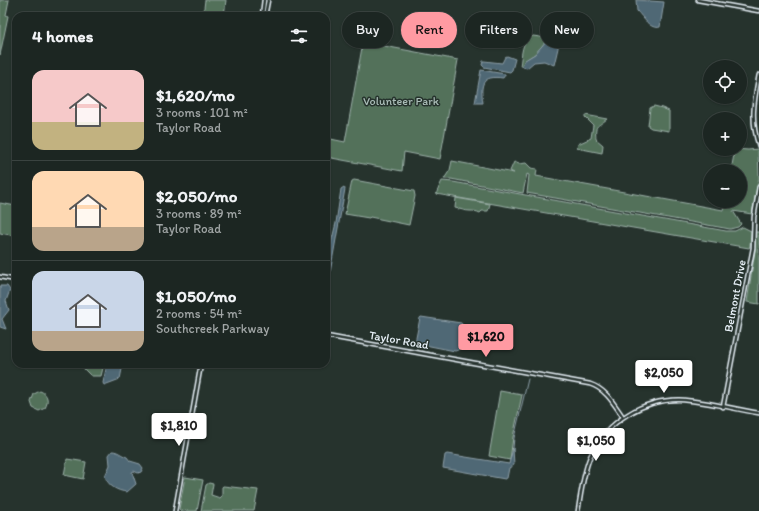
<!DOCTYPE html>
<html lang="en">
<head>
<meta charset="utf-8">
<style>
	body { margin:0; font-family:Itim,sans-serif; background:#29322f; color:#f1f3f6; height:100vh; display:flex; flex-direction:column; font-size:15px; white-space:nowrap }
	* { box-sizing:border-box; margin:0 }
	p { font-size:13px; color:#a0a5a5 }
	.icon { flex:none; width:22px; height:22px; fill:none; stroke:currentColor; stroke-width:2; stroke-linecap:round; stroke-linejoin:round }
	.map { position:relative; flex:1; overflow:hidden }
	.drawer { position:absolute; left:12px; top:12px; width:318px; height:356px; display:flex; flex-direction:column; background:#1c2622; border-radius:12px; box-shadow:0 1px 3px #0004,0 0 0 1px #3a4340 }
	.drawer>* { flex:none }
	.top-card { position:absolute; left:342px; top:12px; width:357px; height:36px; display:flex; gap:8px }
	.buttons { position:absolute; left:703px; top:60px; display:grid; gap:8px }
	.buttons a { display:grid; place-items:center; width:44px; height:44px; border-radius:50%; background:#1c2622; box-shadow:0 1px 3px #0004,0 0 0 1px #3a4340; font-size:20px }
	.price { position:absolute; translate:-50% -34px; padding:0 9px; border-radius:4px; background:#fff; color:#222; font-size:13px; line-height:26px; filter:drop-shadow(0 1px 2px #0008) }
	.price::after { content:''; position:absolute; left:50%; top:24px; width:12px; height:9px; margin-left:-6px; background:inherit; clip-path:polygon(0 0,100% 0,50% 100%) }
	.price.selected { background:#ff9aa2; color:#111 }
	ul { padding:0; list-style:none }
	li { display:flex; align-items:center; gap:12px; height:100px; padding:0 20px }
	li+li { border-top:1px solid #3a4340 }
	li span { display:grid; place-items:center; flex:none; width:112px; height:80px; border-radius:12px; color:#555 }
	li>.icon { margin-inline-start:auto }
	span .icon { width:48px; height:48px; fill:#fffc; stroke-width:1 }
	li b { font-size:17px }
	h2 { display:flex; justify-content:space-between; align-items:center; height:48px; padding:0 20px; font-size:17px }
	.chip { padding:0 14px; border-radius:18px; background:#1c2622; box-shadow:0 1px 3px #0004,0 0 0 1px #3a4340; font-size:14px; line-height:36px }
	.chip.selected { background:#ff9aa2; color:#111 }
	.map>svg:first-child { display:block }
</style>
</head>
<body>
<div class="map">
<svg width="759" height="511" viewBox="0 0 759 511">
	<rect width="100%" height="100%" fill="#26332d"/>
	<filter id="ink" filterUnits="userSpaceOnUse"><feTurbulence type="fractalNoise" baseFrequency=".025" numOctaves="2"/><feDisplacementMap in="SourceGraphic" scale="8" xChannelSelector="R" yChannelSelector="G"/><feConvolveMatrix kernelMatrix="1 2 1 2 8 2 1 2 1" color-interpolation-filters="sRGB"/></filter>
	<g filter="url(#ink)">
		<path fill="#52715a" stroke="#9db1a9" d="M0,0H9L6,15L8,16L0,55Z
			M205,0H226L224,16H203Z
			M533,36L561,40L560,44L558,43L556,40L548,39L535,54L527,59L522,66H520C522,56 521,39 533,36Z
			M363,42L458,60L440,159L404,152L402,171L326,157V138L345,142Z
			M654,106L662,108L669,111V131L651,128L648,126L650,108Z
			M585,115L607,119C596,128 595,124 596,139L603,145L602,153L577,148L578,144L591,138L593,125L585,117Z
			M735,149L748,150L758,149L759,178L752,214L733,211L741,224L738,227L730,229L527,193L529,175L527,174L523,193L451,179H444L450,170L452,161L514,173L510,171L514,162L519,164L526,163L531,168L537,169L536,176L723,210L725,201H740V171H731Z
			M354,180L414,191L415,196L409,225L370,217L369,218L345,214L352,181Z
			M442,181L453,182L726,231H735L743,227L751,231L750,246L749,248L436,194Z
			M456,198L490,204L488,211H482L480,213C476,211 474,211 470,211C465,211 460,209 455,208Z
			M0,203L16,206V236L0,233Z
			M755,232H759V304L747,302L755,251Z
			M81,364H104L101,376H91L85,370Z
			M40,391C48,394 49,401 45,408L39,411L33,408L31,402L34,394Z
			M500,391L522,395L513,437L510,460L489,456Z
			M67,459L86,462L83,479L64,475Z
			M185,477L203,480L197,511H181L179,509Z
			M209,483L213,484L211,495L220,498L222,496V487L223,486L258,490L254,511H201L206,485Z"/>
		<path fill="#506874" stroke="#8d9fa9" d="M636,0L664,2L660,27C650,30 643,17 637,11Z
			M548,39L556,40L558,43V48L554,65L544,61L534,62L527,68L523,67L522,65L525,60L535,54Z
			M507,56L515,59L512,70L510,72L484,67L482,65L483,61H484L502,63L505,57Z
			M481,70L505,74V75L503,78C482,75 480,84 483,103H475Z
			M344,187L345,189L326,295V263L336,223L341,189Z
			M0,286H7L10,290L6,301L9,310L2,319L6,329L0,327Z
			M421,317L461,323L463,325L460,348L458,350L455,351L415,343L420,318Z
			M107,364H121L122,369L120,379L104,385L103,383Z
			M513,448L514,465L509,468L507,478L505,479L443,468L445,455L447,454L509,464Z
			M112,451C118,451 121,455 127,457L130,461L140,464L143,468L141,472L138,473L134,471L132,472L136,484L127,492C117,491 108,486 105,476L110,465L109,455Z"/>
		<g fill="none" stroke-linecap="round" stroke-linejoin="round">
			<path stroke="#8d9fa9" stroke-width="1" d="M513,448L514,438L528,379"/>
			<g stroke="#e8f1f8" stroke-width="5.5">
				<path id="secondary" d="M698,0L759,11
					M262,16L264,0
					M265,16L268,0
					M759,75C754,101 750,120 759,146
					M0,277L16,280
					M326,336L590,384C606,389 614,404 623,417
					M723,407L753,248L754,217L759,187
					M175,511L201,364
					M578,511C581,493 583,474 590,457C606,421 644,398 684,400C709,402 734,409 759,413"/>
			</g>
			<use href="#secondary" stroke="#26332d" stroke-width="2.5"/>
		</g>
	</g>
	<g text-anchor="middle" stroke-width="3" stroke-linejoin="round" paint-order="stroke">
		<g font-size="12" fill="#acbeb9" stroke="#26332d">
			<text x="401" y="105">Volunteer Park</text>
		</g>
		<g font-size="12" fill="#e8f1f8" stroke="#26332d">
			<text transform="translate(735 296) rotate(-79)" y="4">Belmont Drive</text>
			<text transform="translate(399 340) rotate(10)" y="4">Taylor Road</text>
		</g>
	</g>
</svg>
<div class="buttons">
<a><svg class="icon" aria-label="locate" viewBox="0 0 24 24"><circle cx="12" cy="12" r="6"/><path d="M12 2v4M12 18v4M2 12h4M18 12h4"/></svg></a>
<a>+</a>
<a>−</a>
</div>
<b class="price selected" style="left:486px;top:358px">$1,620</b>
<b class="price" style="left:664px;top:394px">$2,050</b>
<b class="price" style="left:179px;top:447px">$1,810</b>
<b class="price" style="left:596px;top:462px">$1,050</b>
<div class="top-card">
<a class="chip">Buy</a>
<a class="chip selected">Rent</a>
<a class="chip">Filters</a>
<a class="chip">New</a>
</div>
<section class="drawer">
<h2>4 homes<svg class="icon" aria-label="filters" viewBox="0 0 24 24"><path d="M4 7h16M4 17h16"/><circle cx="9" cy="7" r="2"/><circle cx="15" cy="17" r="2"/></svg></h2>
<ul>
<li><span style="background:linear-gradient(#f6c9c9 65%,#c2b280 0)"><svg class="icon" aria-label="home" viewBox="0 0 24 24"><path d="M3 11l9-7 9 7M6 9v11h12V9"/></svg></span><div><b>$1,620/mo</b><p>3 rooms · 101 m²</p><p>Taylor Road</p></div></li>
<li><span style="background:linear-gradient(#ffd9b3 70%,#b9a48a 0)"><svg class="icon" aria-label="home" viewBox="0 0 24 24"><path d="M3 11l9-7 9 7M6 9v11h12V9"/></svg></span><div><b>$2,050/mo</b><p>3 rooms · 89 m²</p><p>Taylor Road</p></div></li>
<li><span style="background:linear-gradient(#c9d6e8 75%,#b9a48a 0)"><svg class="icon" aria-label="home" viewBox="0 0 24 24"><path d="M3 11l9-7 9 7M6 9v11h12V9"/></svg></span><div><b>$1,050/mo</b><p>2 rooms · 54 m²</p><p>Southcreek Parkway</p></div></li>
</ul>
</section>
</div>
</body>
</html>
